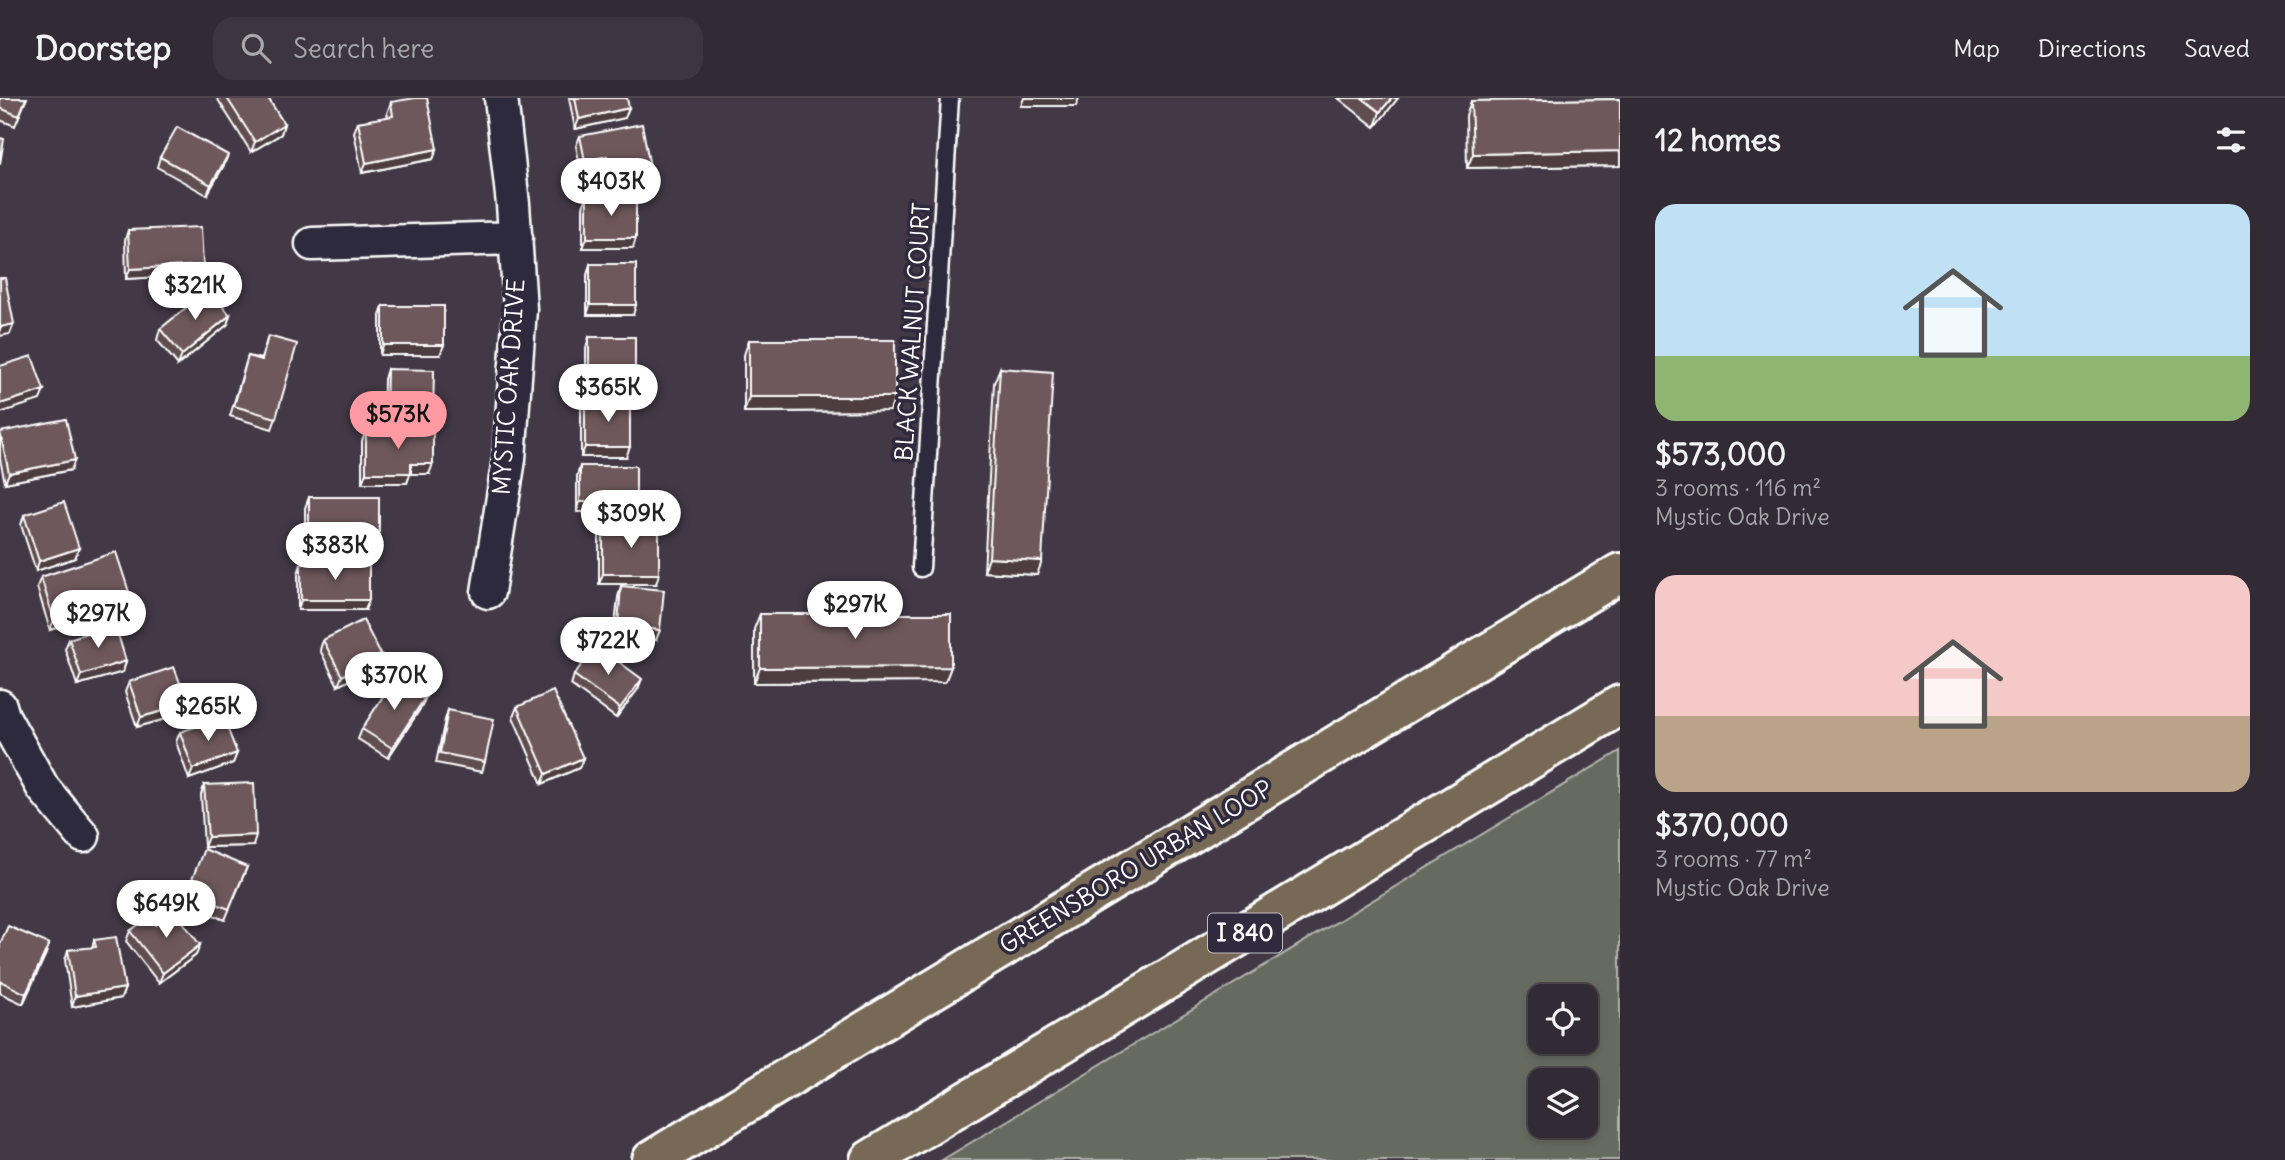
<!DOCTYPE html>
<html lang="en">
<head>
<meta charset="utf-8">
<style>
	body { margin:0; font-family:Delius,sans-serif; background:#3d3640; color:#f1f3f6; height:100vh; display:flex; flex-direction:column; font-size:26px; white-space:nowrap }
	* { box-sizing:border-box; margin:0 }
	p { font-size:23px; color:#a8a7ac }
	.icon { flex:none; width:38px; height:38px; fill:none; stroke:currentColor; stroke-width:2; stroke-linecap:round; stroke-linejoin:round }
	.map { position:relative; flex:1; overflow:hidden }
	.panel { display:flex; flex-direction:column; background:#322a34; width:665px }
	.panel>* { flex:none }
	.buttons { position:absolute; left:1528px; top:886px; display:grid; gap:14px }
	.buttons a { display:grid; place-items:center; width:70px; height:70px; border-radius:14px; background:#322a34; box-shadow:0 4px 10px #0003,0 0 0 2px #4d464f; font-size:35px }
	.price { position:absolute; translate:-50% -60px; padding:0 16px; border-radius:24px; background:#fff; color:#222; font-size:23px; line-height:46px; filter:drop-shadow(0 2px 4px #0008) }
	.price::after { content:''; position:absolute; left:50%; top:42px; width:21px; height:16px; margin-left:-10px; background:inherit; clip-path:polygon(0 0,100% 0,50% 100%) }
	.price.selected { background:#ff9aa2; color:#111 }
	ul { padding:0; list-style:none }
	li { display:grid; align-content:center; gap:14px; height:371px; padding:0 35px }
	li span { display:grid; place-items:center; height:217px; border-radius:21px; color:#555 }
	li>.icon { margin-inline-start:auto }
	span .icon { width:126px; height:126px; fill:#fffc; stroke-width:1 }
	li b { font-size:30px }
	h2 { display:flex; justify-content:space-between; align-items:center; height:84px; padding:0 35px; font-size:30px }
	header { display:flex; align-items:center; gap:42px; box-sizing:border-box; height:98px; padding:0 35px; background:#322a34; border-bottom:2px solid #4d464f }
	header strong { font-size:33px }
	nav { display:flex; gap:38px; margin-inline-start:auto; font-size:24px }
	.search { width:490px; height:63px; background:#3d3640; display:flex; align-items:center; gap:18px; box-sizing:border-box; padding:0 24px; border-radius:21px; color:#a8a7ac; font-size:26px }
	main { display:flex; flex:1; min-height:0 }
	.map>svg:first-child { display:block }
</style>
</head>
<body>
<header>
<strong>Doorstep</strong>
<div class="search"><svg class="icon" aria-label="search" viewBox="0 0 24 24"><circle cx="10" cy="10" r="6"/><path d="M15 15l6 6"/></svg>Search here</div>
<nav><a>Map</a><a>Directions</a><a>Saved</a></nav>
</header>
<main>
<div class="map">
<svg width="1620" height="1062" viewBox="0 0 1620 1062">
	<rect width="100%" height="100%" fill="#423846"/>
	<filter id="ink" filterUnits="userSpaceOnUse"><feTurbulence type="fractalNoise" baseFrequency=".0143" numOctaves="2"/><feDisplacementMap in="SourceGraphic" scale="14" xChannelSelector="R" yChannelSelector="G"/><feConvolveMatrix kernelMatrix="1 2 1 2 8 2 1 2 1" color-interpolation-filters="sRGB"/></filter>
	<g filter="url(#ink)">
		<path fill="#666b5e" stroke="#b2b5ae" stroke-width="2" fill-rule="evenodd" d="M1620,653V1062H942ZM1540,898H1586V943H1540ZM1540,982H1586V1027H1540Z"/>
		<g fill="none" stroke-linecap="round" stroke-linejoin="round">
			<g stroke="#fff" stroke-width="21">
				<path id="lane" d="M921,470L950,0"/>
			</g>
			<g stroke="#fff" stroke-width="37">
				<path id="street" d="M312,146L516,140
					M488,494L509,361L520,211L513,106L501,0
					M0,608L3,618L43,690L83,738"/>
			</g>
			<g stroke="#fff" stroke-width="44">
				<path id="highway" d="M652,1062L1620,475
					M870,1062L1620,607"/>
			</g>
			<use href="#lane" stroke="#2f2a3d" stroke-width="16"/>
			<use href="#street" stroke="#2f2a3d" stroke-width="32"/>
			<use href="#highway" stroke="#776954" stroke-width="38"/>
		</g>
		<path fill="#5f4d4f" stroke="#fff" stroke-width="2" d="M0,0H27L15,28L0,22Z
			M217,0H268L284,26L281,36L251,54Z
			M569,0H627L625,20L575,31Z
			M1338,0H1398L1375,29Z
			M1620,1V68L1467,70L1466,18L1471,3Z
			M391,4L437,51L433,61L362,75L354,34L358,24L388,19L387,15Z
			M580,38L650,69L647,79L606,87L603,68L581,73L576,48Z
			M160,59L224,67L207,97L157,69Z
			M587,99L633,150H583V109Z
			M128,132L199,177L126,181L125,142Z
			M590,166L633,217H587V177Z
			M383,208L440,257H380V218Z
			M227,227L178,267L157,242L160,231Z
			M268,238L276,320L272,331L230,318L248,258L261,261Z
			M589,239L631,297H596V281H586V250Z
			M749,242L890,313L744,314V257Z
			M1000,270L1037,477L984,474L994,285Z
			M387,271L433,320L429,331L383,329L384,281Z
			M585,302L626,359H581V312Z
			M366,333L429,376H410L407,385H362V343Z
			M0,334L71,372L5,385L0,361Z
			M580,368L633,414H577V378Z
			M309,399L376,447H305V410Z
			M24,417L79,450L75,460L36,473L21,427Z
			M603,427L656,486H599V437Z
			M301,466L365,512H298V476Z
			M41,479L126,507L50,532L37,489Z
			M621,488L656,542L614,537L618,499Z
			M760,516L951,569L945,584L754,585V531Z
			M69,541L126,563L123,574L77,587L65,551Z
			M323,542L381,557L377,568L338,588L320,552Z
			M574,577L638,591L616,620L571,587Z
			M129,584L188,606L184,616L137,629L125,594Z
			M426,598L422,608L388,660L358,641L362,631Z
			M517,609L583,660L579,670L542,686L513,619Z
			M448,612L485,664L482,674L436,665L445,622Z
			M180,634L237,655L233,665L189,681L176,644Z
			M204,687L253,748L204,749L201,697Z
			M247,769L225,822L183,804L187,794Z
			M156,827L200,847L196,857L159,885L126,843L130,833Z
			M94,842L125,890L121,900L72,909L65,862L68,852L92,850Z
			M0,846H49L23,906L0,895Z"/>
		<path fill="#4d3e40" stroke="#fff" stroke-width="2" d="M1024,0H1079L1076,8H1021Z
			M1392,0H1398L1375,29L1380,14Z
			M629,10L625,20L575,31L579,21Z
			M284,26L281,36L251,54L255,44Z
			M437,51L433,61L362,75L366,65Z
			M1620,53V68L1467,70L1473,56Z
			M228,57L224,67L207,97L211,87Z
			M607,58L603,68L581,73L585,63Z
			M650,69L647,79L606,87L610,77Z
			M587,140H636L633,150H583Z
			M203,167L199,177L126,181L130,171Z
			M590,207H636L633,217H587Z
			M230,217L227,227L178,267L182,257Z
			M14,226L10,236L0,238V229Z
			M383,247H444L440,257H380Z
			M589,271H599L596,281H586Z
			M599,287H635L631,297H596Z
			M44,292L40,302L0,315V306Z
			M749,299H895L890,313L744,314Z
			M386,319L433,320L429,331L383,329Z
			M585,349H630L626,359H581Z
			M75,362L71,372L5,385L9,375Z
			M411,366H433L429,376H410L407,385H362L366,375Z
			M580,404H636L633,414H577Z
			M309,437H379L376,447H305Z
			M79,450L75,460L36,473L39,463Z
			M989,460L1042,463L1037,477L984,474Z
			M603,476H659L656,486H599Z
			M130,497L126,507L50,532L54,522Z
			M301,502H369L365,512H298Z
			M618,527L660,532L656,542L614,537Z
			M381,557L377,568L338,588L342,578Z
			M126,563L123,574L77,587L81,577Z
			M951,569L945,584L754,585L760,570Z
			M642,581L638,591L616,620L620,610Z
			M426,598L422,608L388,660L392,650Z
			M188,606L184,616L137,629L141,619Z
			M237,655L233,665L189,681L193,671Z
			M583,660L579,670L542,686L546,676Z
			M256,737L253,748L204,749L208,739Z
			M49,846L46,856L23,906L26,896Z
			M200,847L196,857L159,885L163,875Z
			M125,890L121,900L72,909L75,898Z"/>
		<path fill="#6e595c" stroke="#fff" stroke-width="2" d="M0,0H26L19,18L0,10Z
			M227,0H268L284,26L255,44Z
			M415,0H427L437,51L366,65L358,24L393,18L391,4Z
			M575,0H627L629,10L579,21Z
			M1362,0H1392L1380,14Z
			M1620,1V53L1473,56L1471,3Z
			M642,26L650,69L610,77L607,58L585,63L580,38Z
			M177,29L228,57L211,87L160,59Z
			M0,40L4,41L0,66Z
			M587,99H636V140H587Z
			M201,129L203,167L130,171L128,132Z
			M590,166H636V207H590Z
			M0,180H5L14,226L0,229Z
			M209,191L230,217L182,257L160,231Z
			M383,208H444V247H383Z
			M268,238L297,246L276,320L234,308L248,258L262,262Z
			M589,239H635V287H599V271H589Z
			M749,242H895V299H749Z
			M32,258L44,292L0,306V268Z
			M1000,270L1053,274L1042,463L989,460Z
			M387,271L434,272L433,320L386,319Z
			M585,302H630V349H585Z
			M66,321L75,362L9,375L0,334Z
			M366,333H433V366H411V375H366Z
			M580,368H636V404H580Z
			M309,399H379V437H309Z
			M64,404L79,450L39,463L24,417Z
			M603,427H659V476H603Z
			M116,454L130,497L54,522L41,479Z
			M301,466H369V502H301Z
			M621,488L664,492L660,532L618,527Z
			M760,516H951V569L760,570Z
			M363,522L381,557L342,578L323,542Z
			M115,526L126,563L81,577L69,541Z
			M596,547L642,581L620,610L574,577Z
			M174,569L188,606L141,619L129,584Z
			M396,578L426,598L392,650L362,631Z
			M553,593L583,660L546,676L517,609Z
			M448,612L494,621L485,664L440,655Z
			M223,619L237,655L193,671L180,634Z
			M254,685L256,737L208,739L204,687Z
			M204,751L247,769L229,811L187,794Z
			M174,812L200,847L163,875L130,833L150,818L156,827Z
			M8,828L49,846L26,896L0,883V846Z
			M116,839L125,890L75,898L68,852L96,849L94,842Z"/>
	</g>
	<g text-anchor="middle" stroke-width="7" stroke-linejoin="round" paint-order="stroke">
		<rect fill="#2f2a3d" stroke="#c1bfc5" stroke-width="2" x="1208" y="815.5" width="74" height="39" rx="5"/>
		<g font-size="23" font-weight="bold" fill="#fff">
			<text x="1245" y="843">I 840</text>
		</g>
		<g font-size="24" fill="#fff" stroke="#2f2a3d">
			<text transform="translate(913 234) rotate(-86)" y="8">BLACK WALNUT COURT</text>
			<text transform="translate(509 289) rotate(-86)" y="8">MYSTIC OAK DRIVE</text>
			<text transform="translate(1136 769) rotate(-31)" y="8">GREENSBORO URBAN LOOP</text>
		</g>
	</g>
</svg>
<div class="buttons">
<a><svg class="icon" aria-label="locate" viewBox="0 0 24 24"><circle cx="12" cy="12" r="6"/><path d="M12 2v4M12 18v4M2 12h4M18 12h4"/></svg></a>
<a><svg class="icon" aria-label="layers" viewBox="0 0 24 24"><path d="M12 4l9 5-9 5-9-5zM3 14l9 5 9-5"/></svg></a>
</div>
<b class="price" style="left:611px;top:120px">$403K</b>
<b class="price" style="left:195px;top:224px">$321K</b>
<b class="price" style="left:608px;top:326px">$365K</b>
<b class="price selected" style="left:398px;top:353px">$573K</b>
<b class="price" style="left:631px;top:452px">$309K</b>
<b class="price" style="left:335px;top:484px">$383K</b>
<b class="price" style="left:855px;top:543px">$297K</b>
<b class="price" style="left:98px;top:552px">$297K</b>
<b class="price" style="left:608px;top:579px">$722K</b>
<b class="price" style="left:394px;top:614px">$370K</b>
<b class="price" style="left:208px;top:645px">$265K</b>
<b class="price" style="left:166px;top:842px">$649K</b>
</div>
<section class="panel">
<h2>12 homes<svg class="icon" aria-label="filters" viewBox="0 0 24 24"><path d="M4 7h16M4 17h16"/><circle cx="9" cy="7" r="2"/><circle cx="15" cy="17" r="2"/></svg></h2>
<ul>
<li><span style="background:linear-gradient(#bfe0f5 70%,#8fb573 0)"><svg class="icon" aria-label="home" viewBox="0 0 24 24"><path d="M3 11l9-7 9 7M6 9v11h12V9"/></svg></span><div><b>$573,000</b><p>3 rooms · 116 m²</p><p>Mystic Oak Drive</p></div></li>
<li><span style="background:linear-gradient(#f6c9c9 65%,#b9a48a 0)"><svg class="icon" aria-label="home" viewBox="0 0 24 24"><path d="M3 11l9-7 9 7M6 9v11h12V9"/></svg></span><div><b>$370,000</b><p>3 rooms · 77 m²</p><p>Mystic Oak Drive</p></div></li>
</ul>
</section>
</main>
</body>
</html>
